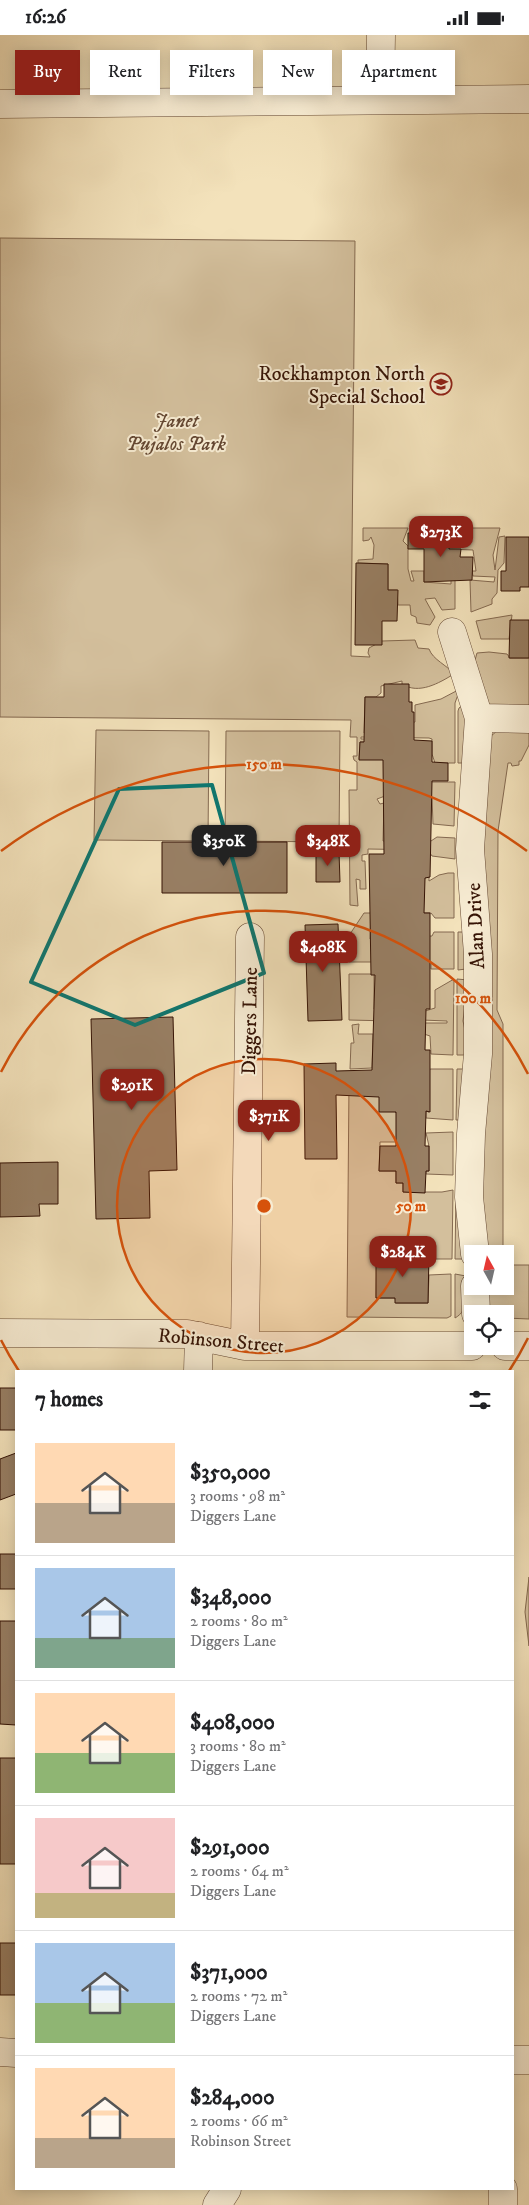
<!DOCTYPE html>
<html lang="en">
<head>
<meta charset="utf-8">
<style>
	body { margin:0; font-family:"IM FELL DW Pica",serif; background:#f6f6f6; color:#202124; height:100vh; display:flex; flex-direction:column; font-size:19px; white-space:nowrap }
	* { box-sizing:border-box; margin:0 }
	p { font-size:16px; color:#757577 }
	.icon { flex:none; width:28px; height:28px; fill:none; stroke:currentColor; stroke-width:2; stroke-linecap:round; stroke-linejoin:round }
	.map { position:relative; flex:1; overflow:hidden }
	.details { position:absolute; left:15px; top:1335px; width:499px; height:820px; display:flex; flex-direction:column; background:#fff; border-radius:0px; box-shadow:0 2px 12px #0003 }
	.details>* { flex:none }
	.hud { position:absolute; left:15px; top:15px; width:500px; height:45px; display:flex; gap:10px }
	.needle { width:32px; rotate:352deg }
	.buttons { position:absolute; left:464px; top:1210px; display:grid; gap:10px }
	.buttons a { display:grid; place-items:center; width:50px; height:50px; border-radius:0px; background:#fff; box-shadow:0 2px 12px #0003; font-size:25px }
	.price { position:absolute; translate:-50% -42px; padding:0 11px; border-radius:10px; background:#8f2418; color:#fff; font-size:16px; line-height:32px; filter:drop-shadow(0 1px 2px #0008) }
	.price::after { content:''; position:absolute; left:50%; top:30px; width:15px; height:11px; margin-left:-8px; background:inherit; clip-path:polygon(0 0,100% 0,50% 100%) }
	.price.on { background:#222; color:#fff }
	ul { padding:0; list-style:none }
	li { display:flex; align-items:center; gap:15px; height:125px; padding:0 20px }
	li+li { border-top:1px solid #e0e0e0 }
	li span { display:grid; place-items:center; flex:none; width:140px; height:100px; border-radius:0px; color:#555 }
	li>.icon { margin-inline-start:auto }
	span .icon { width:60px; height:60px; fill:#fffc; stroke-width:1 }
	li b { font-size:21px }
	h2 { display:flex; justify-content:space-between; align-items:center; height:60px; padding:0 20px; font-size:21px }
	.pill { padding:0 18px; border-radius:0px; background:#fff; box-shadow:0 2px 12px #0003; font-size:18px; line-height:45px }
	.pill.on { background:#8f2418; color:#fff }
	.status { display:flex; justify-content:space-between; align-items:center; height:35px; padding:0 25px; background:#fff; direction:ltr }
	.status svg { height:14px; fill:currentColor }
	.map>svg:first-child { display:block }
</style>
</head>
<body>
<div class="status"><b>16:26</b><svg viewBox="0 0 49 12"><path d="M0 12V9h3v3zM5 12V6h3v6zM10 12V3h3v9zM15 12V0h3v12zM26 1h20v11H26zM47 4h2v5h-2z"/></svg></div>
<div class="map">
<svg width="529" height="2170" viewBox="0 0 529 2170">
	<rect width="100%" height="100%" fill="#f3e2bb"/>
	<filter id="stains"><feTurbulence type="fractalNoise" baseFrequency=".004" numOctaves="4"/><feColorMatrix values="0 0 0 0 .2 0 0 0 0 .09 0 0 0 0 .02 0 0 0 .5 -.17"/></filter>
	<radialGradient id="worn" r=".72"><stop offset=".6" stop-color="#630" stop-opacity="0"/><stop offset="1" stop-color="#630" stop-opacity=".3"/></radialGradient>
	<path fill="#d3bf9c" stroke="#846950" d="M0,203L355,206L351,621L370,622L368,618L369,613L382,606L415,605L418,613L429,614C433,625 447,630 454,639C439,648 419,660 402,649V646L381,651V658L376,662H365L364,698L415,687V670L441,664L460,654L455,668V728H435L432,719V704L429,703L361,702V704H370V707H360L359,724L383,723L427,747H455L454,791L433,789L432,762L385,761L377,764L380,769L384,768L383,806H431L437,802L455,803V824L432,821L428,815L368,814V819L362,820V826H365L366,854H360V845L356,844L358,871L350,870L349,755H357V727L354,725L353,721H357V702H350L351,685L0,682Z
		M363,493H408L403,506L408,511V534L411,546H414L411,536H424V547L451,549V545L455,544V574L442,575L435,563L425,564L435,582L430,590L417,588L416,582L411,580L410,570H398L397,555H388V529L358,528V525L373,524L374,510L371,502L369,505L363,506Z
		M451,493H500L493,520L495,535L499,502L505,501L504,528L498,535L497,558L492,564V569L471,577L470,545L494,547L495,542L473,541L472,536H476L473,515L449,514Z
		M512,580L509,604H481L476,586Z
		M489,617L507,619L510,623H529V675L490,670L486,667L475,625L477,618Z
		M464,669L467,692V728H458V676L459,673Z
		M529,693V710L521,726H519V730L512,731L511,728H508L498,796L497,975L503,989V1219H483L479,845L491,701L497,696Z
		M96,695L209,696L208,806L94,805Z
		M226,696H340L339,807L225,806Z
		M448,838H454V883H435L431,878H419L425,842H429V846L439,840Z
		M364,878H371L370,904L432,901L434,897H454V934H431V927H349L350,899Z
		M458,897H465L466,934L458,935Z
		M349,939H374V974H377L391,986L349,985Z
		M454,944L453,1020L431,1019L430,1001L424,999V988H447V986L422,985V977L435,973V955Z
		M457,944L468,945L463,986L466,1000L465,1020H457Z
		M359,989L358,999H373L372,1033L350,1034L351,1008H354L352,990Z
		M431,1034H453V1085L426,1083V1076L429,1077L379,1061L425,1107H380L379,1136H396V1148H403V1157H442L453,1155L452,1224H432L429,1219H377L376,1263H395L396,1268H428L429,1240L451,1239V1281L447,1283L347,1282L349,1047Z
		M457,1034H466L459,1085H456Z
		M453,1097V1140L426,1139V1136H429V1111L426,1098Z
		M456,1155L464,1224H455Z
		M505,1227L508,1230H529V1284L505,1283V1279H488L483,1251H505Z
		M455,1239L466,1241C466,1256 470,1275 455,1283Z
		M529,1542V1611L525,1577Z"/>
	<path fill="#987f64" stroke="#351305" d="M408,498H449V514H461L460,522H473L472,545L424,547V514H408Z
		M506,502H529V552H520V556H501V536H506Z
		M356,528L388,529V555H398L397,586H382V610H355Z
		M510,585H529V623H509Z
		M384,649H409V667H412V677H414V705L432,706V727L448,728V746H432L430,842L425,843L424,878H430V974H426L425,1015H430V1077L426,1076L425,1111H429V1136H426L425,1158L403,1157V1148H396V1136H379L380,1111H396V1077H379V1062L336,1060L337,1124H305L304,1029L336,1028V1036L372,1035L375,940H371L369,819H384L383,725H359L360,707H364L365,662H384Z
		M162,807H287V858H162Z
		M339,817L340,847H316V818Z
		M338,889L342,985L308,986L305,890Z
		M173,982L177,1135L149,1136L150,1183L96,1184L91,984Z
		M58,1127V1169H39L40,1181L0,1182V1128Z
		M376,1219H429L428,1268H395V1263H376Z
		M0,1353H16V1395H0Z
		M16,1418V1459L0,1465V1424Z
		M0,1519H16V1554H0Z
		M0,1586H16V1690L0,1689Z
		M0,1723H16V1829H0Z
		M0,1908H16V1960H0Z"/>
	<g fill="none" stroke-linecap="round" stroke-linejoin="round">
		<g stroke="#644732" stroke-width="29">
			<path id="minor" d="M380,65L381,0
				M0,69L529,64
				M452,597L479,683L470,814L478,919V1019L471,1099L469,1162L475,1219
				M479,683L529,684
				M475,1251L476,1279
				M0,1298L187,1299L245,1311H472
				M245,1311L250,902
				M505,1311H529
				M198,1336L199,1301
				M0,2017L16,2018
				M512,2025H529
				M503,2154V2170
				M217,2170L227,2154"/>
		</g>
		<use href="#minor" stroke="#f7ecd3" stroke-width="28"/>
	</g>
	<path fill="none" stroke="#0f766e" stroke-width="4" stroke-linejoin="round" d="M212,750L264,938L135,990L31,947L119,754Z"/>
	<circle cx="264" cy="1171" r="147" fill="#d6520b" fill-opacity=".12"/>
	<g fill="none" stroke="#d6520b" stroke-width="2.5">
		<circle cx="264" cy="1171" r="147"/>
		<path d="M528 1303A295 295 0 0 1 509 1336M19 1336A295 295 0 0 1 1 1305M1 1037A295 295 0 0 1 528 1039"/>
		<path d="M1 816A442 442 0 0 1 527 816"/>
	</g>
	<defs>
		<g id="school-ring" transform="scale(1.125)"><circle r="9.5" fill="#f7ecd3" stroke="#8f2418" stroke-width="1.5"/><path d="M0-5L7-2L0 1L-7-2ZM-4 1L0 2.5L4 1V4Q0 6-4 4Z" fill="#8f2418"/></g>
	</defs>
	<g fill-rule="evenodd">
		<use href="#school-ring" x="441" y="349"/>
	</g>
	<g text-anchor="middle" stroke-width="4" stroke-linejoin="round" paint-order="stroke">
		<g font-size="20" fill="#351305" stroke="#f7ecd3" text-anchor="end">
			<text x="425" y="345">Rockhampton North<tspan x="425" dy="23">Special School</tspan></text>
		</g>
		<g font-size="20" font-style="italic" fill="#644732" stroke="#f7ecd3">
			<text x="176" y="392">Janet<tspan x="176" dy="23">Pujalos Park</tspan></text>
		</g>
		<g font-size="20" fill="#351305" stroke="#f7ecd3">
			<text transform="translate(475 891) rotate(-93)" y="7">Alan Drive</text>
			<text transform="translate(249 986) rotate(-89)" y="7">Diggers Lane</text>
			<text transform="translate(221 1305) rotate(5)" y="7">Robinson Street</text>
		</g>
	</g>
	<circle cx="264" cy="1171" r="8" fill="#d6520b" stroke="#f7ecd3" stroke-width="2.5"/>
	<g font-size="15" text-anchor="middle" font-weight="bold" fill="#d6520b" stroke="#f7ecd3" stroke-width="4" stroke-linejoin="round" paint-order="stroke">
		<text x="264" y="734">150 m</text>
		<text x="473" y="968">100 m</text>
		<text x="411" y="1176">50 m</text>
	</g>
	<rect width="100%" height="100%" filter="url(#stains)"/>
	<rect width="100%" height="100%" fill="url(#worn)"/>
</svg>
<div class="buttons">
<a><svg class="needle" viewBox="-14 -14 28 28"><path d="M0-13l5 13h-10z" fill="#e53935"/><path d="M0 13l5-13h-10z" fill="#757577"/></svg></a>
<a><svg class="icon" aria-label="locate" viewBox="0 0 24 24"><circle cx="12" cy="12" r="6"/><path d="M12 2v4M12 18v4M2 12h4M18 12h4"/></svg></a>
</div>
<b class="price" style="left:441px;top:523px">$273K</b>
<b class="price on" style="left:224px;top:832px">$350K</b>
<b class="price" style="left:328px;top:832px">$348K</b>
<b class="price" style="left:323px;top:938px">$408K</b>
<b class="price" style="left:132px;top:1076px">$291K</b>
<b class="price" style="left:269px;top:1107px">$371K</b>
<b class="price" style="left:403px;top:1243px">$284K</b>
<div class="hud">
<a class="pill on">Buy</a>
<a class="pill">Rent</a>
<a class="pill">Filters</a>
<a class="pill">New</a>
<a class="pill">Apartment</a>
</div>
<section class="details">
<h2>7 homes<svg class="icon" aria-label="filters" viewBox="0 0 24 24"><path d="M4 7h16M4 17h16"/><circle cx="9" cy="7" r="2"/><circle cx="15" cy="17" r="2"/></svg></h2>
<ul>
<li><span style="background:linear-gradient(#ffd9b3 60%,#b9a48a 0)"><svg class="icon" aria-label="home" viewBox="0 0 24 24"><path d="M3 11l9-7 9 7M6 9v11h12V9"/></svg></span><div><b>$350,000</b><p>3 rooms · 98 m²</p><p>Diggers Lane</p></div></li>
<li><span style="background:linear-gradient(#a9c7e8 70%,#7fa58c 0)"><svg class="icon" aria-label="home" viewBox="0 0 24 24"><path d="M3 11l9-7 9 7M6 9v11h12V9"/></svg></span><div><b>$348,000</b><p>2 rooms · 80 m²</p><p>Diggers Lane</p></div></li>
<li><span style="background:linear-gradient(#ffd9b3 60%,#8fb573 0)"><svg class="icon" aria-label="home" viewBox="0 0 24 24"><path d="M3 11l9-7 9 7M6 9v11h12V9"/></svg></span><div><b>$408,000</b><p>3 rooms · 80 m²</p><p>Diggers Lane</p></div></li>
<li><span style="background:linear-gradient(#f6c9c9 75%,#c2b280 0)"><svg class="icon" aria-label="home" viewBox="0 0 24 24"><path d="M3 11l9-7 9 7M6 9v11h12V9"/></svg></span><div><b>$291,000</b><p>2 rooms · 64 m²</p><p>Diggers Lane</p></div></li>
<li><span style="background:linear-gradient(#a9c7e8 60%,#8fb573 0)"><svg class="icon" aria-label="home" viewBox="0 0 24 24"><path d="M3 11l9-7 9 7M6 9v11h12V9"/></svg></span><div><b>$371,000</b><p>2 rooms · 72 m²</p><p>Diggers Lane</p></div></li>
<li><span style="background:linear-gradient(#ffd9b3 70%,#b9a48a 0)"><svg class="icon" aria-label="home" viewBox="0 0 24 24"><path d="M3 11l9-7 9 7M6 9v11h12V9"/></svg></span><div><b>$284,000</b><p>2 rooms · 66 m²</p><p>Robinson Street</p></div></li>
</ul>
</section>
</div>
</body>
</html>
